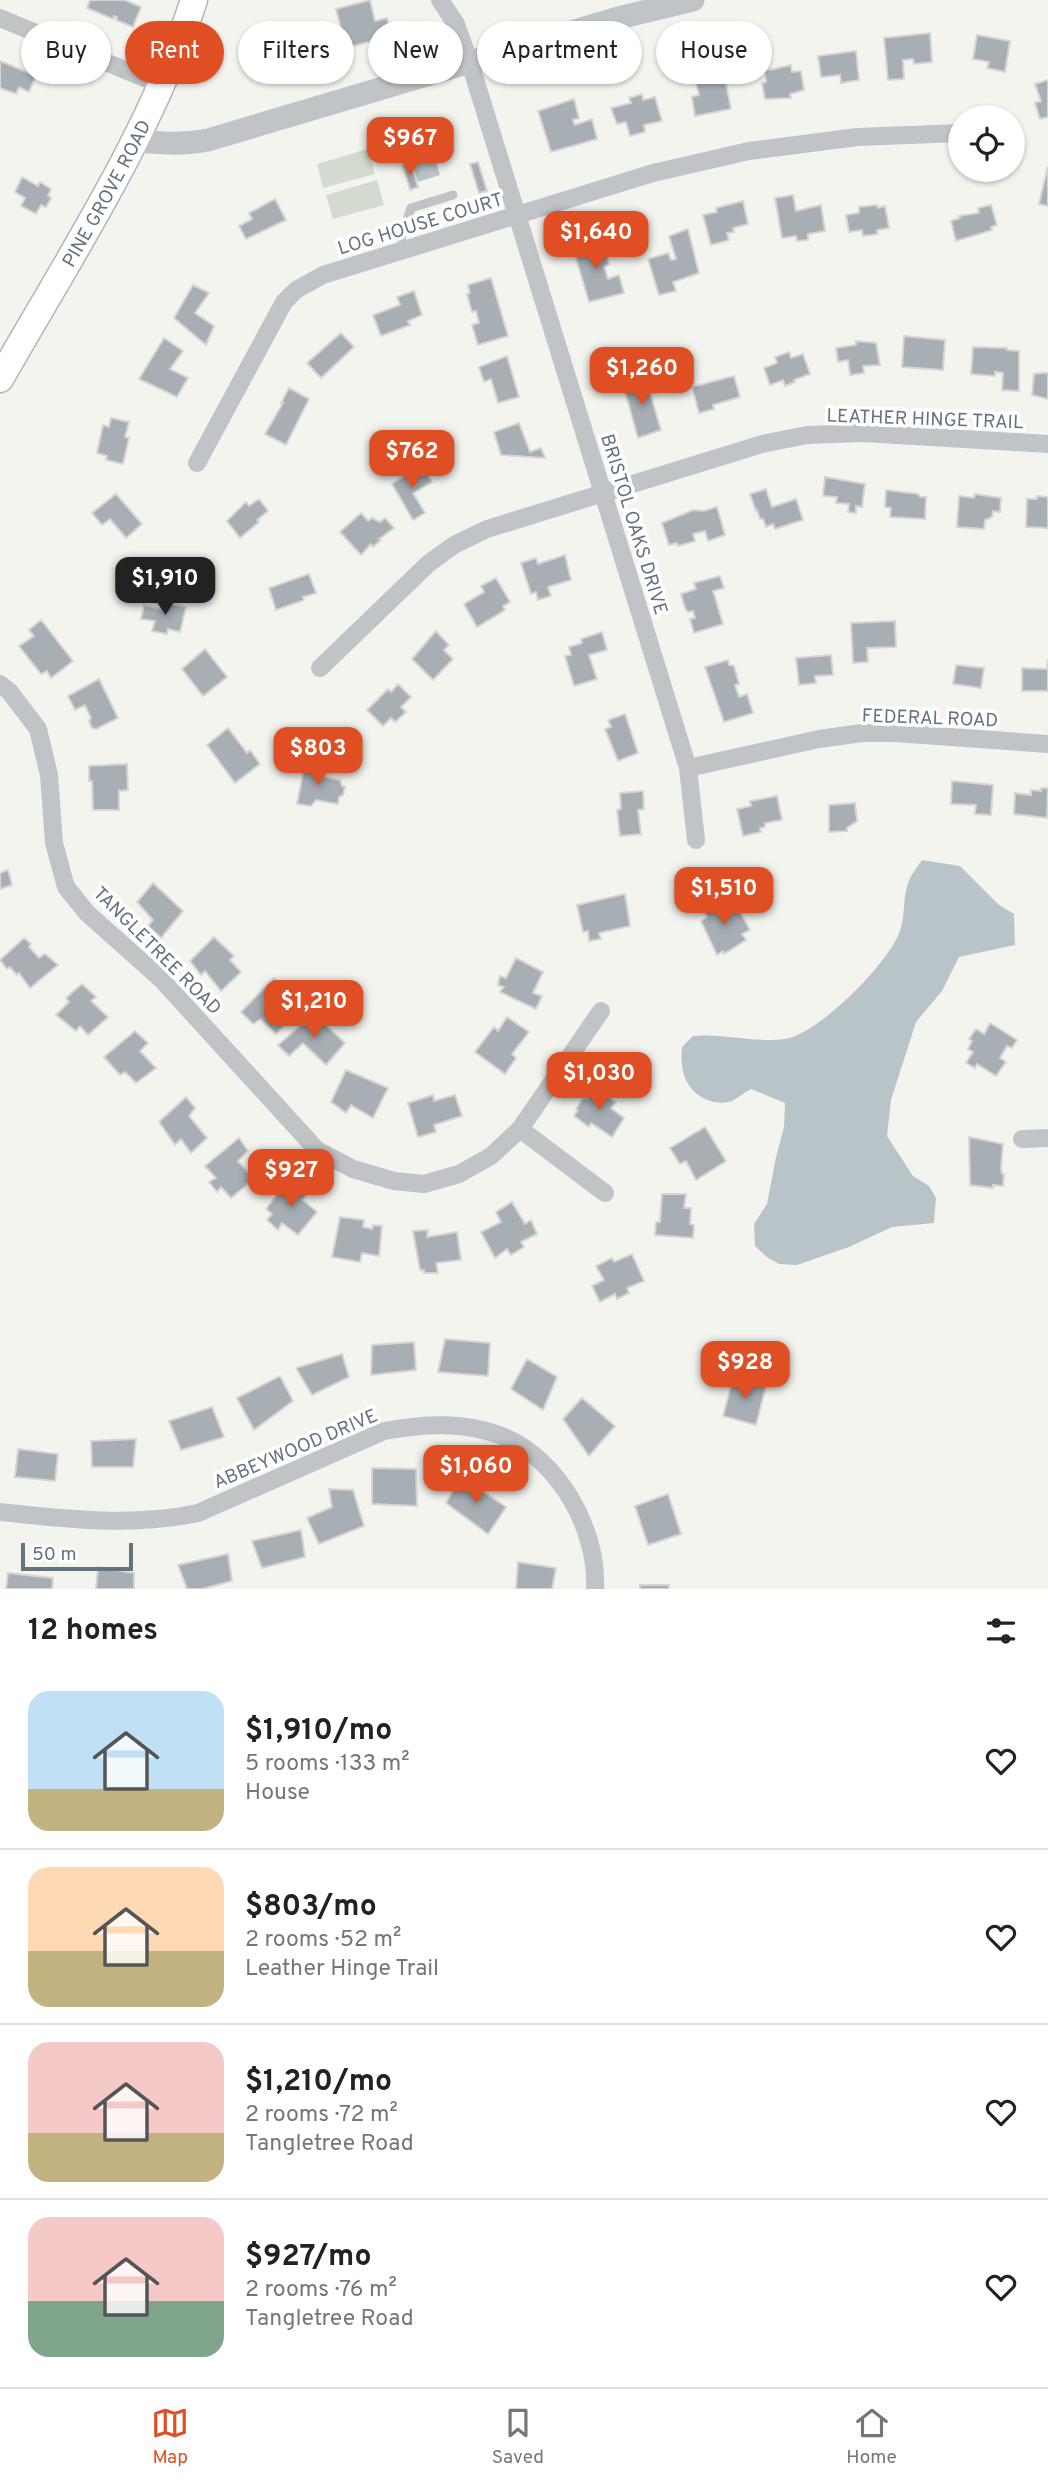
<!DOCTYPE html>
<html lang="en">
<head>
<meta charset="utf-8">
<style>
	body { margin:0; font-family:Overpass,sans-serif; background:#f2f2f2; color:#222; height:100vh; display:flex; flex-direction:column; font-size:26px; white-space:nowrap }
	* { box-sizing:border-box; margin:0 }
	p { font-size:23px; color:#767676 }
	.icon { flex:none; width:38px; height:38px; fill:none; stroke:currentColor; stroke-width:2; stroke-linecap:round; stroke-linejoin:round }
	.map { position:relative; height:1589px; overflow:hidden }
	.sheet { display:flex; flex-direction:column; background:#fff; flex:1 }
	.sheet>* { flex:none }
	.top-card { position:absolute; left:21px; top:21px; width:1006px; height:63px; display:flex; gap:14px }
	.fabs { position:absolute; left:948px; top:105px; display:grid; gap:14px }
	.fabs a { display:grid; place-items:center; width:77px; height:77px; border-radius:50%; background:#fff; box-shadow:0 2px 5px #0004; font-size:35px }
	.scale { position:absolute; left:21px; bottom:18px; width:112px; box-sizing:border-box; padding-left:7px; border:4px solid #637380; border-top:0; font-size:19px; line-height:24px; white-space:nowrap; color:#637380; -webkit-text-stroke:5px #fff; paint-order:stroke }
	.price { position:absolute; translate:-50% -60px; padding:0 16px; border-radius:14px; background:#e04f23; color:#fff; font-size:23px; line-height:46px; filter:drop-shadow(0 2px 4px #0008) }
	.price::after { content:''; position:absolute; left:50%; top:42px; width:21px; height:16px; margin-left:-10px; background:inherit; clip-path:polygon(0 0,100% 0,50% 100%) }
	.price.active { background:#222; color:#fff }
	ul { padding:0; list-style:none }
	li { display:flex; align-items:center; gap:21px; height:175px; padding:0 28px }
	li+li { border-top:2px solid #e0e0e0 }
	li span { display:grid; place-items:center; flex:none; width:196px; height:140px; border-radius:21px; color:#555 }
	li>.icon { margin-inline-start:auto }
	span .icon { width:84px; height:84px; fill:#fffc; stroke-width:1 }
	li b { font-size:30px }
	h2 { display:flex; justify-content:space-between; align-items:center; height:84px; padding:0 28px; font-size:30px }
	.tag { padding:0 24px; border-radius:32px; background:#fff; box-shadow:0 2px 5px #0004; font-size:24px; line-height:63px }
	.tag.active { background:#e04f23; color:#fff }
	.tab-bar { display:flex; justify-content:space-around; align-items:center; height:98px; border-top:2px solid #e0e0e0; background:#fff; font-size:19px; color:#767676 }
	.tab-bar a { display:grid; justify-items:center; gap:4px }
	.tab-bar .active { color:#e04f23 }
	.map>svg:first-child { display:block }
</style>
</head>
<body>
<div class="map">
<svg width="1048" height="1589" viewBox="0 0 1048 1589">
	<rect width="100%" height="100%" fill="#f4f4ef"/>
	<path fill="#d4dad0" d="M368,149L375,174L323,188L317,164Z
		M377,180L384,205L333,219L326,195Z"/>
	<path fill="#b9c4c9" d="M427,134L440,175L418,182L405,141Z
		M922,860L960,866L999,905L1014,914L1015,945L959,957L942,991L916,1022L891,1100L887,1136L913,1176L929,1186L936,1198L934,1223L892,1227L849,1247L797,1265L779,1264L768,1258L755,1246L754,1224L767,1204L776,1157L784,1127L785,1103L751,1089C745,1092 738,1098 732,1101C724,1104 713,1103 705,1099C684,1088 680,1069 682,1047L693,1036C723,1033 755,1043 785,1039C818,1034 884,967 898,936C906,919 902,900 908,883C911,875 917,867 922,860Z"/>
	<path fill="#a7afb4" stroke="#d5d5d2" stroke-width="2" d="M90,0H125L141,7L133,27L116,20L117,17L114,16L113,19L87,8Z
		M370,0L375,21L387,18L391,36L346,48L336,9Z
		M930,33L932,62L914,64L913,59L903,60L904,79L888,80L884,38Z
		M977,35L1010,41L1005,72L987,68L989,62L973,59Z
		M856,51L859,80L841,83L840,75L821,77L818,56Z
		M0,61L36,76L29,92L19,87L16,94L0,88Z
		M791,65L792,72L801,71L804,90L790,94L791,98L765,99L762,83L766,82L765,71Z
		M725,78L731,109L695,116L692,97L699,95L696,83Z
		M1048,80V117L1040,119L1035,103L1041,101L1035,84Z
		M642,94L643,100L655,97L662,121L644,125L645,132L630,136L626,122L617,124L611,108L631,103L629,98Z
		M574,99L579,118L573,120L575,125L592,119L597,139L551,152L538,111Z
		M478,162L487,191L479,193L470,164Z
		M411,164L418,187L410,190L403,166Z
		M1048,166V206L1039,204Z
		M22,177L38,186L40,182L51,189L48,196L51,198L46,207L41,205L36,214L21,206L25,198L15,192Z
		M793,195L796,211L821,205L825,231L808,234V240L797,241L796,236L782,238L775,198Z
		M275,199L286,220L246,239L239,226L252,219L249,213Z
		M743,201L748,224L733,228L734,232L727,233L729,240L711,245L703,215L717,212L716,208Z
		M877,205L878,208L885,206L889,228L877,230L878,234L863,236L862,230L849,232L846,215L859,213V207Z
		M991,205L997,225L991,227L992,230L956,241L951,221L960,218L959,216L979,213L978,208Z
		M688,229L699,273L673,282L676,291L659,295L648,259L668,253L671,260L676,259L669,236Z
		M602,238L609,264L604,267L608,279L619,275L624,293L589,302L573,248Z
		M491,278L508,336L478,345L472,325L479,323L476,311L472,312L467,294L470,293L468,285Z
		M193,285L209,293L195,313L214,326L206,345L174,318Z
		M414,291L422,315L408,321L410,325L381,336L373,315L400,305L397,297Z
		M341,333L354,347L321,378L307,363Z
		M904,336L945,340L943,370L902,367Z
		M164,338L183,351L170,369L188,378L177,397L139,379Z
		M856,341L876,343L880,365L863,366L864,373L850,375L848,360L838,362L836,348L856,345Z
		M973,347L1007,348V350L1019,351V391L1002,390L1003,373L995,372V376L971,374Z
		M789,352L791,358L803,354L810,374L794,380L795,382L785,386L783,380L770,385L764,368L777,363L775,357Z
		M507,356L519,397L498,403L491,379L484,382L479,367Z
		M1041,373H1048V399L1032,395L1034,374Z
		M645,376L661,430L638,438L623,384Z
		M734,376L740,397L713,405L714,409L699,413L692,387Z
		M289,388L309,399L286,445L265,434L283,403H281Z
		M111,418L129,422L125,437L129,438L123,464L106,460L107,456L97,453L103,425L109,427Z
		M519,423L530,452L541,448L545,458L501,455L494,432Z
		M422,465L432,482L413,493L425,513L413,520L392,484Z
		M825,477L865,484L862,507L856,506V513L848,512L849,504L836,503L837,497L823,496Z
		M766,489L772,507L796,499L803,520L775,529L773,524L766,527L763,519H760L757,510L756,511L750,494Z
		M886,490L918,494L920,497H926L925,519L890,517L891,508L885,507Z
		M116,494L142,524L126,538L110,519L102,525L92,513Z
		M975,494L1001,498L1000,512L993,511L992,517L985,520L984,529L957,527L959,496L974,498Z
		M1037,496L1048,497V528L1026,527L1027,499H1037Z
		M259,499L268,511L257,520L259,522L240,538L227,521L246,502L249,506Z
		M717,507L725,535L708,541L705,531L693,534L695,541L678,546L677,543L669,545L662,523L693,510L703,511Z
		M361,513L368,521L372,518L380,522L385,518L394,528L379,539L381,540L373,547L371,544L361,555L340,532Z
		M565,555L571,580L548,587L551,596L538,600L536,592L531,594L521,563L536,558L538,564Z
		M309,574L316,593L303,597L304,600L276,610L269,588Z
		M720,576L724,588L713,591L723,624L694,633L690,619L695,618L693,611L688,612L685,608L681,594L696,589L694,583Z
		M496,578L510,602L503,606L505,610L477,627L464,604L484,592L481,586Z
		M161,602L186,607L180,632L168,629L167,634L152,631L155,621L141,619L144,605L160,609Z
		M41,620L73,661L51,678L47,671L41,674L19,646L34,636L29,630Z
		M895,621L896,647L867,648L868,662L853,663L851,623Z
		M436,631L449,645L444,650L453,659L433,680L412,659Z
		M602,632L607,650L589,655L597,679L574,686L565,656L571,655L569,647L582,643L581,639Z
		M205,649L227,677L203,696L182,669Z
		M831,655L833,675L815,676L816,683L799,685L796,658Z
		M1048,659V691H1022V668L1047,669Z
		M728,660L729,665L734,666L739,684L735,685L739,697L747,694L753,713L724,722L705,667Z
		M956,665L984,668L981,688L953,684Z
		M99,679L118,718L96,729L92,728L89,721L91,718L85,705L75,710L68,696Z
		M398,684L411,697L401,707L406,712L395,722L391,718L383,726L367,710L388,689L391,692Z
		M625,714L638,753L618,761L605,729L611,727L608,720Z
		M228,728L247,753L250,750L260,764L235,783L207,745Z
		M305,763L320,766L318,776L340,780L342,786L345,787L343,795L339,797L338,804L316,800L311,806L297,804Z
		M127,764L128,790L119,791V810H93L92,781H89V766Z
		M952,781L993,785L991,815L975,814L976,805L951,804Z
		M1041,788H1048L1047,818L1014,814L1015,793L1031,795V790L1041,791Z
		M643,791L644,809L638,810L641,834L620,836L617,810L621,809L620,793Z
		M777,796L782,820L765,823V827L760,828L761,832L743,836L737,809L751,806L750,801Z
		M855,803L857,821L847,828V831L829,832V805Z
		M8,870L12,885L0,889V873Z
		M153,883L183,911L161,938L148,926L153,920L137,902Z
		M625,894L630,926L599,933L601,939L589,941L588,931L583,932L577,905Z
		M725,898L731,911L738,908L750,930L742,934L746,940L724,954L723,951L717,955L701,921L707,917L703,909Z
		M214,937L234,956L230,960L241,972L221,991L205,971L201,975L190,961Z
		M24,938L31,944L29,947L39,958L45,954L58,965L30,988L19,973L17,975L10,967L7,969L0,960Z
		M516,958L543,972L533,993L542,996L536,1009L500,992L504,987L498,985L500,976L506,978Z
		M274,978L301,1007L276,1034L261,1019L253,1024L241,1012Z
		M82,984L96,997L91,1001L108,1017L88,1035L80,1026L76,1031L56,1015L69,1002L66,998Z
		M314,1014L345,1043L326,1065L303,1043L289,1056L278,1045Z
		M507,1017L529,1032L512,1054L516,1058L505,1074L475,1052L494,1027L498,1031Z
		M990,1023L1017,1040L1012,1048L1007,1046L1000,1058L1006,1062L996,1076L977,1064L975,1068L966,1063L973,1052L968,1049L972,1041L969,1039L976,1029L984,1034Z
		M135,1031L148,1043L140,1051L156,1068L136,1083L125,1072L120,1075L104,1057Z
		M346,1070L388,1088L373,1118L351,1105L346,1113L331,1102Z
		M595,1086L606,1092L605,1095L616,1102L611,1108L624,1118L612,1137L591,1123L589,1127L574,1116L578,1110L576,1109L584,1097L587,1099Z
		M433,1095L434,1101L455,1095L462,1116L434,1125L436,1132L418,1137L408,1103Z
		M186,1097L195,1108L189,1116L207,1138L191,1153L181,1139L175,1145L159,1122Z
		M705,1127L726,1161L696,1180L686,1161L680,1164L670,1148Z
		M969,1137L1003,1144L1001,1168L1002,1174H1004L1003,1186L993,1185V1188L970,1185Z
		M239,1138L248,1151L238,1161L254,1179L231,1198L221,1187L217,1192L209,1182L216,1178L205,1166Z
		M288,1180L307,1193L303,1200L317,1212L298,1235L282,1223L278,1230L267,1220L272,1214L266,1209Z
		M662,1194H686L684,1208H691L690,1224L694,1225L693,1238L655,1235L656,1222H660Z
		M512,1202L525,1224L531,1220L537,1234L521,1242L524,1247L511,1255L507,1249L495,1258L481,1232L501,1222L496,1212Z
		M340,1217L364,1220L363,1227L372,1229L373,1225L382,1226L379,1256L362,1253L360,1262L332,1257Z
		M428,1230L427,1237L457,1232L461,1260L436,1263L438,1273H424V1270H420L413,1231Z
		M632,1254L644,1281L627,1288L629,1293L617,1299L615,1294L600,1302L592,1286L604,1280L596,1266L612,1258L614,1262Z
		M445,1339L490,1343L488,1376L438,1372Z
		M414,1342L416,1370L371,1375L372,1345Z
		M342,1354L349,1377L312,1395L296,1368Z
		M527,1359L557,1377L543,1410L511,1389Z
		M280,1376L293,1401L254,1430L237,1398Z
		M733,1378L766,1386L756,1425L723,1416Z
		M582,1398L615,1426L589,1456L563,1419Z
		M212,1407L224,1437L181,1450L169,1421Z
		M136,1439L133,1467H92L91,1441Z
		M18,1449L58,1454L55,1481L15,1477Z
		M372,1468L416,1469L417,1506L372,1504Z
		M461,1477L506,1507L488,1534L446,1503Z
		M329,1489L353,1490L364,1526L319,1544L307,1518L332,1507Z
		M668,1494L681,1534L648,1545L635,1506Z
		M301,1530L305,1557L262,1568L252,1541Z
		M228,1554L232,1581L202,1589H187L178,1565Z
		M518,1562L556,1568L552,1589H516Z
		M98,1567L134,1573V1589H96Z
		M8,1573L53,1578L52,1589H6Z
		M640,1585H669V1589H640Z"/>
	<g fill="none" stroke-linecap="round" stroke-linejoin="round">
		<g stroke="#b1b6ba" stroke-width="29">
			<g id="secondary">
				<path id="s1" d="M0,379C69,258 151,133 194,0"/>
			</g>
		</g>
		<path stroke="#c1c4c7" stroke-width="9" d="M405,250L401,238L411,208L453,195"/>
		<path stroke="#c1c4c7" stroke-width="18" d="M440,0L456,24L470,63L688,768L696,840
			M0,18L161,85
			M197,463L284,302L296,290L323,275L653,173L749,151L857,137L961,133
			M320,668L428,564L454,545L487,529L762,444L807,435L863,433L1048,444
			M0,684L9,691L38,729L49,775L54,843L66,887L87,913L161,979L317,1150L353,1169L394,1181L424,1184L459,1174L491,1156L520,1129L601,1011
			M688,768L819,739L862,733H895L1048,744
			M520,1129L605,1193
			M1022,1139L1048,1138
			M0,1512C66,1519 132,1527 198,1513L384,1431C423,1424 464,1421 502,1436C559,1459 598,1530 595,1589"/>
		<path stroke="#c1c4c7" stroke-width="23" d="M134,140C160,144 182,145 208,140L618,18L693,0"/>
		<use href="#secondary" stroke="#fff" stroke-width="26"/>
	</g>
	<g text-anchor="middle" stroke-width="7" stroke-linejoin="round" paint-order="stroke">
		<g font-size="19" fill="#637380" stroke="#fff">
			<text dy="7" stroke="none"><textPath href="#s1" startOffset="214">PINE GROVE ROAD</textPath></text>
			<text transform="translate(420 223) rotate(-17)" y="7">LOG HOUSE COURT</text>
			<text transform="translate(925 418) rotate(2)" y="7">LEATHER HINGE TRAIL</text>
			<text transform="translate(635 524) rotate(73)" y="7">BRISTOL OAKS DRIVE</text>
			<text transform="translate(930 717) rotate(2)" y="7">FEDERAL ROAD</text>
			<text transform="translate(158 950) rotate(45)" y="7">TANGLETREE ROAD</text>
			<text transform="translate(295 1448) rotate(-23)" y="7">ABBEYWOOD DRIVE</text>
		</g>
	</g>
</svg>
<div class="fabs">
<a><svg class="icon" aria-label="locate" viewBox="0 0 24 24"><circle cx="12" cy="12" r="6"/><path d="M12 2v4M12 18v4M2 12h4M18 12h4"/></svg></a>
</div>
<div class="scale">50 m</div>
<b class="price" style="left:410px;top:177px">$967</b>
<b class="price" style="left:596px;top:271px">$1,640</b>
<b class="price" style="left:642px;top:407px">$1,260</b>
<b class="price" style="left:412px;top:490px">$762</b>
<b class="price active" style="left:165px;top:617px">$1,910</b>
<b class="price" style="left:318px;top:787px">$803</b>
<b class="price" style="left:724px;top:927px">$1,510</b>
<b class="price" style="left:314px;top:1040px">$1,210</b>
<b class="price" style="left:599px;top:1112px">$1,030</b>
<b class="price" style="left:291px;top:1209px">$927</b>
<b class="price" style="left:745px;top:1401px">$928</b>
<b class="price" style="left:476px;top:1505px">$1,060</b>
<div class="top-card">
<a class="tag">Buy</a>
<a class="tag active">Rent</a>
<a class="tag">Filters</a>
<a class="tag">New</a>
<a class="tag">Apartment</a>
<a class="tag">House</a>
</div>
</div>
<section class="sheet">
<h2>12 homes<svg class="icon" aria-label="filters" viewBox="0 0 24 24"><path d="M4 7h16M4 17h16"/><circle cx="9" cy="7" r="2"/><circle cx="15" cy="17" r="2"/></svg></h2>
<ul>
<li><span style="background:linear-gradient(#bfe0f5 70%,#c2b280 0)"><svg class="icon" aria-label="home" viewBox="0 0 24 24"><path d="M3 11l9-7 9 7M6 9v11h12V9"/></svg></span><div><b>$1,910/mo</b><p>5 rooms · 133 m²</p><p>House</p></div><svg class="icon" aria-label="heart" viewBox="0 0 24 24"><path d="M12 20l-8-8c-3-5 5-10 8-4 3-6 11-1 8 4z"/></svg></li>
<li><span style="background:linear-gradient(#ffd9b3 60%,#c2b280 0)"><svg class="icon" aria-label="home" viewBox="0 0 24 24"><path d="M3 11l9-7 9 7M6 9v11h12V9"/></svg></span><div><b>$803/mo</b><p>2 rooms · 52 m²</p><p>Leather Hinge Trail</p></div><svg class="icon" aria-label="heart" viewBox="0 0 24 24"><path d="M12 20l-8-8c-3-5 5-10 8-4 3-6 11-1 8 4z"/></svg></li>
<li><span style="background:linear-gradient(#f6c9c9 65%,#c2b280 0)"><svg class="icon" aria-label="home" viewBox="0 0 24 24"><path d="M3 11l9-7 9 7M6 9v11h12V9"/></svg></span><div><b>$1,210/mo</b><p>2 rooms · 72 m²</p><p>Tangletree Road</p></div><svg class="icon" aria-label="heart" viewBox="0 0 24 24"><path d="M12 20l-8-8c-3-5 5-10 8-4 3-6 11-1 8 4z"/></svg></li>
<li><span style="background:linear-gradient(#f6c9c9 60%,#7fa58c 0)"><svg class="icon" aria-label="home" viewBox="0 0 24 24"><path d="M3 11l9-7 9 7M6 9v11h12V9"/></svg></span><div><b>$927/mo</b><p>2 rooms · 76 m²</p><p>Tangletree Road</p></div><svg class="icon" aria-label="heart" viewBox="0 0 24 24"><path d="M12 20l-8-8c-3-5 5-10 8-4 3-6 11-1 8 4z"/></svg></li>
</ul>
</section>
<nav class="tab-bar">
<a class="active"><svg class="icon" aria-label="map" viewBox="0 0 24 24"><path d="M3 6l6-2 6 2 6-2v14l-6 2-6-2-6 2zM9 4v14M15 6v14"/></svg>Map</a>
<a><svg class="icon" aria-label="saved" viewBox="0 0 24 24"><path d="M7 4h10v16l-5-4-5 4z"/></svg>Saved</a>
<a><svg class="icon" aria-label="home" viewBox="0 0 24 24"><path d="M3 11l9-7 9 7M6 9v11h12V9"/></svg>Home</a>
</nav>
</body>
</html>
